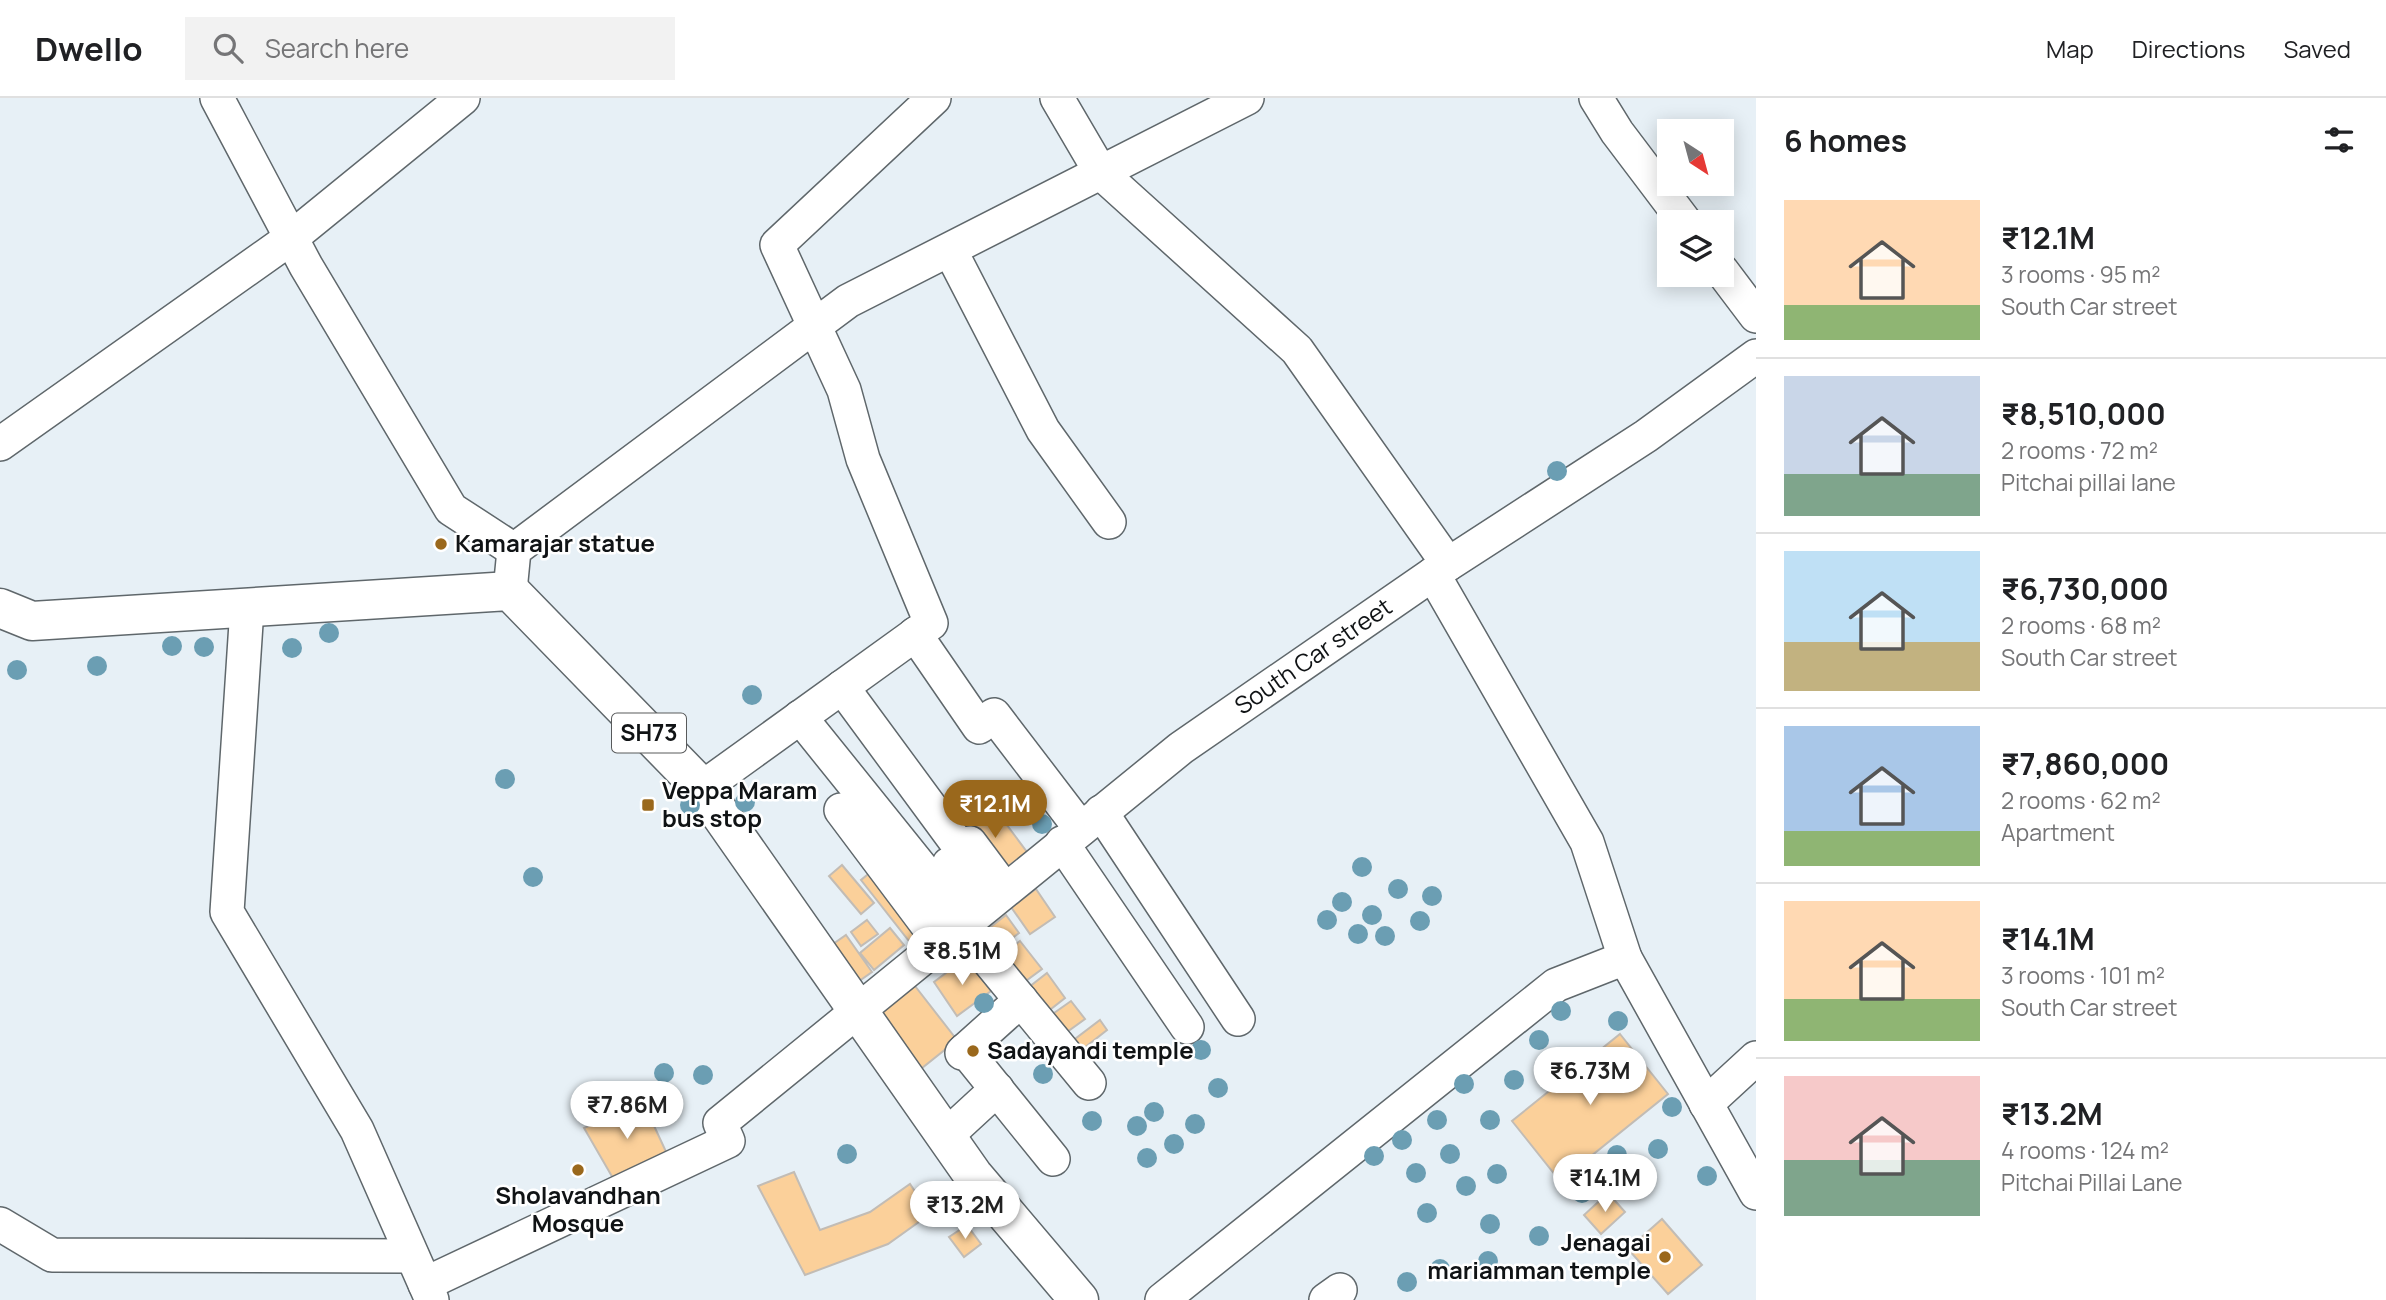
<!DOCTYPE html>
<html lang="en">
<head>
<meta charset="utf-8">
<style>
	body { margin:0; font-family:Manrope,sans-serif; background:#f2f2f2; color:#202124; height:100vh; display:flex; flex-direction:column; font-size:26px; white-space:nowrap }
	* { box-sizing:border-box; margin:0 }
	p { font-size:23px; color:#757577 }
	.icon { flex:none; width:38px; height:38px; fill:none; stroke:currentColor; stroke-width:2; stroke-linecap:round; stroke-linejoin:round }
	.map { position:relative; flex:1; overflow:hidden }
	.drawer { display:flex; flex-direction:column; background:#fff; width:630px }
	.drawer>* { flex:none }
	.needle { width:46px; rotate:144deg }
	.fabs { position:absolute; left:1657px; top:21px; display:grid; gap:14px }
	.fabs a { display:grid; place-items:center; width:77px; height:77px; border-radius:0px; background:#fff; box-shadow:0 4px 18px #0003; font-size:35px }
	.price { position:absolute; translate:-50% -60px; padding:0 16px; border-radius:24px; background:#fff; color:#222; font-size:23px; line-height:46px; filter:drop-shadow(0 2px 4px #0008) }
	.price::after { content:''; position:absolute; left:50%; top:42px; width:21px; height:16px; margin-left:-10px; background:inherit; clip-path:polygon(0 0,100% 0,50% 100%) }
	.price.selected { background:#9a681c; color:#fff }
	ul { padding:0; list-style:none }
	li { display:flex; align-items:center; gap:21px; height:175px; padding:0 28px }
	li+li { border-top:2px solid #e0e0e0 }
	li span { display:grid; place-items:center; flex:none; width:196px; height:140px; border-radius:0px; color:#555 }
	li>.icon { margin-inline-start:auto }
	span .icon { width:84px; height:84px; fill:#fffc; stroke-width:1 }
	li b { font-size:30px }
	h2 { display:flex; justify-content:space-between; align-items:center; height:84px; padding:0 28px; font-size:30px }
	header { display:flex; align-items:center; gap:42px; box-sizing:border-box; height:98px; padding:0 35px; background:#fff; border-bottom:2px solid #e0e0e0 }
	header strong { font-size:33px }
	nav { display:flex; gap:38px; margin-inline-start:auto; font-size:24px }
	.search { width:490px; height:63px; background:#f2f2f2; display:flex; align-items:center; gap:18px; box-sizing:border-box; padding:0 24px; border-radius:0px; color:#757577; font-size:26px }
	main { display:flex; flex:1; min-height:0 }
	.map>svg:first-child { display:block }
</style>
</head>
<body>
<header>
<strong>Dwello</strong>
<div class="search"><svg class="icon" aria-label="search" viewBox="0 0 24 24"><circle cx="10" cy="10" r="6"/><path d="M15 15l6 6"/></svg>Search here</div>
<nav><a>Map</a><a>Directions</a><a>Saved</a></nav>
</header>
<main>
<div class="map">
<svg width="1756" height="1202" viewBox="0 0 1756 1202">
	<rect width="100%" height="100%" fill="#e7f0f6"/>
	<path fill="#fbd09a" stroke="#c2bcb5" stroke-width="2" d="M992,707L1027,754L998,776L963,730Z
		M842,767L874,805L861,816L829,778Z
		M872,773L920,835L909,843L861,782Z
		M1036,791L1055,819L1030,836L1011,809Z
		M1006,817L1019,835L992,856L979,838Z
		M867,822L878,836L861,848L851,834Z
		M890,830L904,847L874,872L860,855Z
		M846,837L872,874L852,888L826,851Z
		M1020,843L1042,871L1019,888L998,860Z
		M966,860L991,893L957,918L934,884Z
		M1047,875L1065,900L1042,918L1024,893Z
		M915,888L957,942L917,974L874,920Z
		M1071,903L1085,921L1060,939L1047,920Z
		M1100,922L1107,932L1079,954L1071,944Z
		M1620,936L1668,996L1560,1083L1512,1023Z
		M643,1004L668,1058L614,1082L584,1030Z
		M794,1074L820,1132L870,1114L910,1086L930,1116L888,1146L805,1177L758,1088Z
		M1608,1095L1625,1114L1601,1136L1584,1117Z
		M1662,1121L1702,1167L1668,1196L1628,1151Z
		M967,1127L981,1146L964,1159L949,1139Z"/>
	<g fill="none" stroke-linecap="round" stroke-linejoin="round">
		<g stroke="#5f676b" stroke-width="36">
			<g id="minor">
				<path d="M217,0L306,168L451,411L514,452"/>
				<path d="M1057,0L1101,75L1297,252L1448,466"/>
				<path d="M1596,0L1617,34L1685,124"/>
				<path d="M950,152L1043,332L1109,424"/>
				<path d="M1722,173L1756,218"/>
				<path d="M0,346L291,140L463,0"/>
				<path d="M1433,476L1646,338L1756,258"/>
				<path d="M510,493L514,452L848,203L1247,0"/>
				<path d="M247,510L227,814L357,1032L432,1202"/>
				<path d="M915,536L979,629L994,617L1081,731"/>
				<path d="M842,589L962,752L970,745L1005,792"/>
				<path d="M800,619L965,824"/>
				<path d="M702,690L931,525L863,361L844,292L777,147L934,0"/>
				<path d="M841,712L940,844"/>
				<path d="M1101,714L1238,921"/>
				<path d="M1062,745L1187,929"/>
				<path d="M949,766L984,809"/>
				<path d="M960,828L1089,985"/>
				<path d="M965,952L1053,1061"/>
				<path d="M962,955L1021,902"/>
				<path d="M1706,1006L1756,960"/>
				<path d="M946,1038L997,991"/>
				<path d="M0,1126L52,1157L412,1158"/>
				<path id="s1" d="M425,1186L728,1043L720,1025L1181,650L1433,476L1587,744L1625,860"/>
				<path d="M1162,1202L1556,887L1625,860L1756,1095"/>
				<path d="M1326,1202L1340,1192"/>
			</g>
		</g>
		<g stroke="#5f676b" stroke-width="41">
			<path id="major" d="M0,510L32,523L510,493L702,690L973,1077L1079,1202"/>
		</g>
		<use href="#minor" stroke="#fff" stroke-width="33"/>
		<use href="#major" stroke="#fff" stroke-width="38"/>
	</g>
	<g fill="#6b9eb3">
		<circle cx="1557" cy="373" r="10"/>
		<circle cx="329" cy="535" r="10"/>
		<circle cx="172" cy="548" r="10"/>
		<circle cx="204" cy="549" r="10"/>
		<circle cx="292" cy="550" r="10"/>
		<circle cx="97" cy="568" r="10"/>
		<circle cx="17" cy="572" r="10"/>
		<circle cx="752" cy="597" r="10"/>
		<circle cx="505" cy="681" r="10"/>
		<circle cx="745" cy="704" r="10"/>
		<circle cx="690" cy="707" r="10"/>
		<circle cx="1042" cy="726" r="10"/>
		<circle cx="1362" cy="769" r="10"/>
		<circle cx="533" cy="779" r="10"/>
		<circle cx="1398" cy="791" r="10"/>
		<circle cx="1432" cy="798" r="10"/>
		<circle cx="1342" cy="804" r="10"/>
		<circle cx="1372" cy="817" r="10"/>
		<circle cx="1327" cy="822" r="10"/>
		<circle cx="1420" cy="823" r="10"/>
		<circle cx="1358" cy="836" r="10"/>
		<circle cx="1385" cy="838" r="10"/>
		<circle cx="984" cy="905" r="10"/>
		<circle cx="1561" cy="913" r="10"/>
		<circle cx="1618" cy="923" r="10"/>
		<circle cx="1539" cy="942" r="10"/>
		<circle cx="1201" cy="952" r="10"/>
		<circle cx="664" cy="975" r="10"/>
		<circle cx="1043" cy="976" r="10"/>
		<circle cx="703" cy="977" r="10"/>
		<circle cx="1514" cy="982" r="10"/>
		<circle cx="1464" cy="986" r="10"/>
		<circle cx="1218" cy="990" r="10"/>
		<circle cx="1672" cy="1009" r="10"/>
		<circle cx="1154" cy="1014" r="10"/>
		<circle cx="1437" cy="1022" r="10"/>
		<circle cx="1490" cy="1022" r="10"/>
		<circle cx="1092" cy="1023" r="10"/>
		<circle cx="1195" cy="1026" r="10"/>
		<circle cx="1137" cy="1028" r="10"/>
		<circle cx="1402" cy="1042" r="10"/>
		<circle cx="1174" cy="1046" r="10"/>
		<circle cx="1658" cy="1051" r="10"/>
		<circle cx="847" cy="1056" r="10"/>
		<circle cx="1450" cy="1056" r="10"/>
		<circle cx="1617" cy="1057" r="10"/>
		<circle cx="1374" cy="1058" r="10"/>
		<circle cx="1147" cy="1060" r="10"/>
		<circle cx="1416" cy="1075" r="10"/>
		<circle cx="1497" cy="1076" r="10"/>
		<circle cx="1707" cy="1078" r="10"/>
		<circle cx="1466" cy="1088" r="10"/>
		<circle cx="1582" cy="1095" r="10"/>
		<circle cx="1427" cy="1115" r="10"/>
		<circle cx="1490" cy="1126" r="10"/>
		<circle cx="1539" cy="1138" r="10"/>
		<circle cx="1488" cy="1163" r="10"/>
		<circle cx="1440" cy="1171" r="10"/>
		<circle cx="1407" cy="1184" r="10"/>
	</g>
	<g fill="#9a681c" stroke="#fff" stroke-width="2.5">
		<circle cx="441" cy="446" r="7"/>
		<rect x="641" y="700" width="14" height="14" rx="3.5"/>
		<circle cx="973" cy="953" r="7"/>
		<circle cx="578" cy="1072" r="7"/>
		<circle cx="1665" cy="1159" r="7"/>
	</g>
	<g text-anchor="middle" stroke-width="5" stroke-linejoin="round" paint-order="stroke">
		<rect fill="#fff" stroke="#585a5b" stroke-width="2" x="612" y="615.5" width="74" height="39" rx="5"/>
		<g font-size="23" font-weight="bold" fill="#101315">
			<text x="649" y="643">SH73</text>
		</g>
		<g font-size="24" font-weight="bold" fill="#101315" stroke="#fff" text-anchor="start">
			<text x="455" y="454">Kamarajar statue</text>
			<text x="662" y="701">Veppa Maram<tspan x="662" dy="28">bus stop</tspan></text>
			<text x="987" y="961">Sadayandi temple</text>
			<text x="578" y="1106" text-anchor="middle">Sholavandhan<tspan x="578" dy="28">Mosque</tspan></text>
			<text x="1651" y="1153" text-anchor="end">Jenagai<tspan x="1651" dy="28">mariamman temple</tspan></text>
		</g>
		<g font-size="24" fill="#101315" stroke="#fff">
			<text dy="8" stroke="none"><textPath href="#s1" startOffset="1110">South Car street</textPath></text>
		</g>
	</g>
</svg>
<div class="fabs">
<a><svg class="needle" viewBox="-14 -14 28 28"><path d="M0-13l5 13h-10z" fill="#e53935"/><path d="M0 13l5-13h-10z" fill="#757577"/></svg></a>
<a><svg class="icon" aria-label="layers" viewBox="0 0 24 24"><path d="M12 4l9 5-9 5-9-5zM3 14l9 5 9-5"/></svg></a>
</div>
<b class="price selected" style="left:995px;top:742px">₹12.1M</b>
<b class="price" style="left:962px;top:889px">₹8.51M</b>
<b class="price" style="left:1590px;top:1009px">₹6.73M</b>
<b class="price" style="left:627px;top:1043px">₹7.86M</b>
<b class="price" style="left:1605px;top:1116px">₹14.1M</b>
<b class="price" style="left:965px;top:1143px">₹13.2M</b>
</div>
<section class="drawer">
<h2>6 homes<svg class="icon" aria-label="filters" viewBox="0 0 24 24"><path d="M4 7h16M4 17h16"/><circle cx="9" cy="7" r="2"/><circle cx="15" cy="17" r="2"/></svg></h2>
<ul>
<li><span style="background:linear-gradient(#ffd9b3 75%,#8fb573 0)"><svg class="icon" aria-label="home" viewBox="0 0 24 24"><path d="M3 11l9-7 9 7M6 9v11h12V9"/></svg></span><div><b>₹12.1M</b><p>3 rooms · 95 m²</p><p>South Car street</p></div></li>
<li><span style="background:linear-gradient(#c9d6e8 70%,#7fa58c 0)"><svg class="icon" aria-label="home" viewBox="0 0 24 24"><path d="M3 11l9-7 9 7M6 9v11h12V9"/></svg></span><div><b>₹8,510,000</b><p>2 rooms · 72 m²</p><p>Pitchai pillai lane</p></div></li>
<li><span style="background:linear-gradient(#bfe0f5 65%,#c2b280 0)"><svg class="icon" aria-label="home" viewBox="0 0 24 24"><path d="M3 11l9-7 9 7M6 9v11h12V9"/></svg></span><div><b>₹6,730,000</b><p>2 rooms · 68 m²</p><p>South Car street</p></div></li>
<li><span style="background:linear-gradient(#a9c7e8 75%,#8fb573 0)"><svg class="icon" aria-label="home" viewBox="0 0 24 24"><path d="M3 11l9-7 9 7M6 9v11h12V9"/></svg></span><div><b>₹7,860,000</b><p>2 rooms · 62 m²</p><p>Apartment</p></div></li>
<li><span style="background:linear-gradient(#ffd9b3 70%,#8fb573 0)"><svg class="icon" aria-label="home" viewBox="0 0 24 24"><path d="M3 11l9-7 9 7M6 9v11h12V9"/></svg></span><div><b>₹14.1M</b><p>3 rooms · 101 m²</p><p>South Car street</p></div></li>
<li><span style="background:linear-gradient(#f6c9c9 60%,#7fa58c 0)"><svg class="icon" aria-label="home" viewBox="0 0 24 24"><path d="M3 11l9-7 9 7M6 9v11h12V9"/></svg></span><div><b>₹13.2M</b><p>4 rooms · 124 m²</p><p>Pitchai Pillai Lane</p></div></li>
</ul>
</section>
</main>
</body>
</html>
